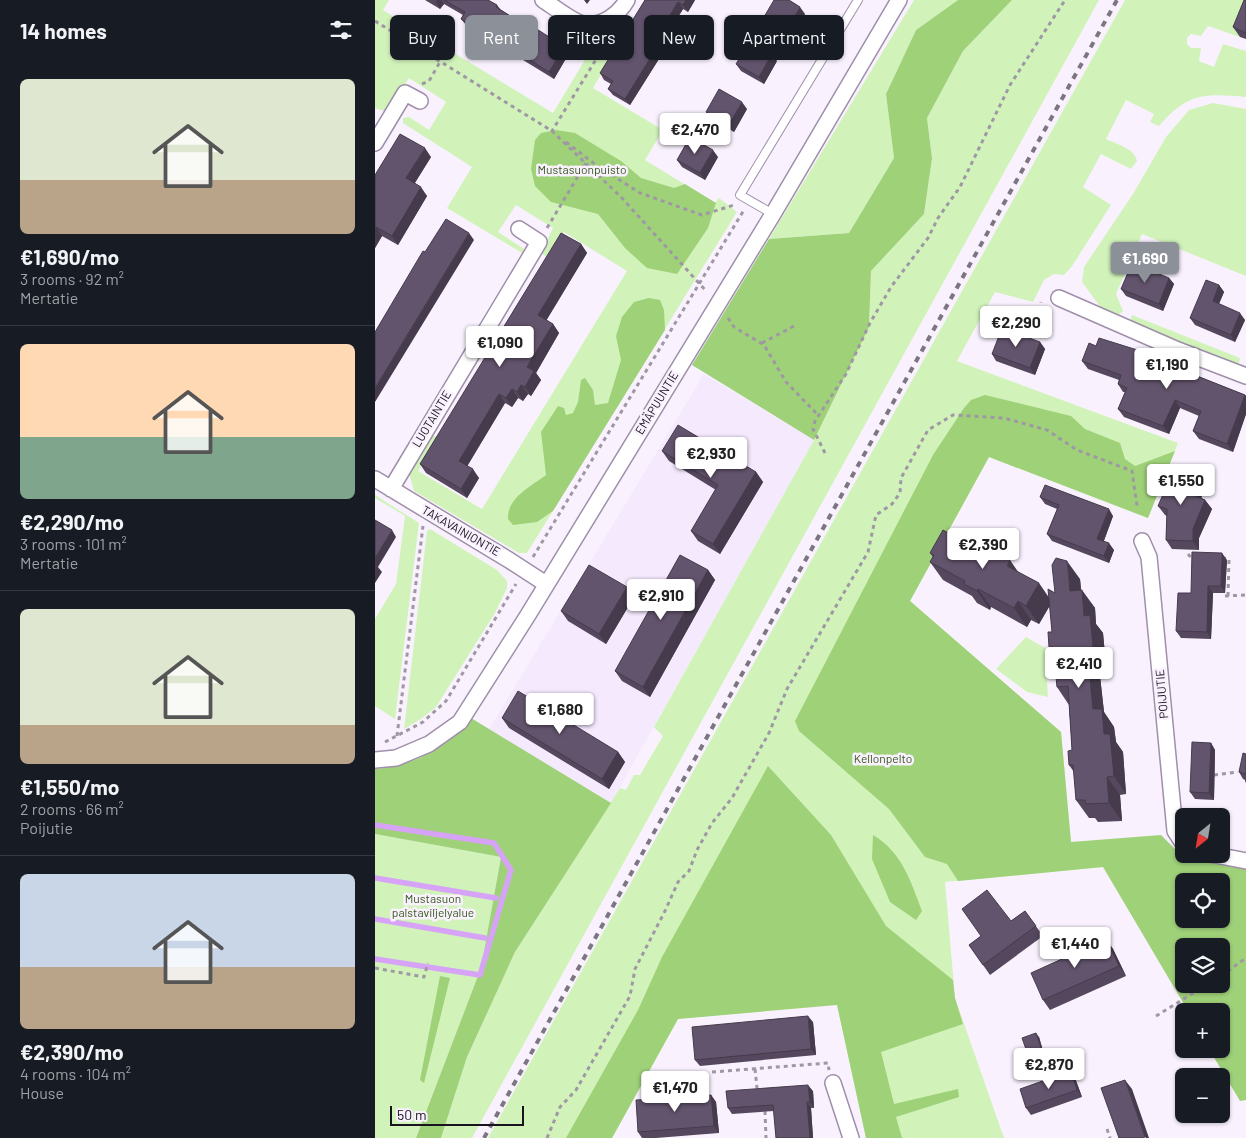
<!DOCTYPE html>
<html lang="en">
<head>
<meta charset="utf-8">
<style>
	body { margin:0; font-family:Barlow,sans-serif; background:#242831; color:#f1f3f6; height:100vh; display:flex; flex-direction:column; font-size:19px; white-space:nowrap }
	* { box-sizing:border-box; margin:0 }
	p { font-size:16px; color:#9ea1a6 }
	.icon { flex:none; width:28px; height:28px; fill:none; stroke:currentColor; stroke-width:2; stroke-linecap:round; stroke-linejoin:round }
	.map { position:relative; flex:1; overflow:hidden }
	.panel { display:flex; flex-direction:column; background:#171b24; width:375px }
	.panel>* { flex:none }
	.top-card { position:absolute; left:15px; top:15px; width:475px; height:45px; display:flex; gap:10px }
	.needle { width:32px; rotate:210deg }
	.controls { position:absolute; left:800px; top:808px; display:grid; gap:10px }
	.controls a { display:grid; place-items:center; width:55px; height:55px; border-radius:8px; background:#171b24; box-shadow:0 1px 4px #0004; font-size:25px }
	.scale { position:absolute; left:15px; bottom:12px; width:134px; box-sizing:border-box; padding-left:5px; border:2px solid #19131d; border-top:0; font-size:14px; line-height:18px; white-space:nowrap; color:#19131d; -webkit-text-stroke:4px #f9f2fe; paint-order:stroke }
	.price { position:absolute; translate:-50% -42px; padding:0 11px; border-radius:5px; background:#fff; color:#222; font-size:16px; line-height:32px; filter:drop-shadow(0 1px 2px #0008) }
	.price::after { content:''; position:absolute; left:50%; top:30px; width:15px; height:11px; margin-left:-8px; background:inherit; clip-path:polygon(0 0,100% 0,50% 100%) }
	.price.on { background:#8c9099; color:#fff }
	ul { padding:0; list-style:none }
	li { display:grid; align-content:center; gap:10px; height:265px; padding:0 20px }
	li+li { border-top:1px solid #363941 }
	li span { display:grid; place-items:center; height:155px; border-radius:8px; color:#555 }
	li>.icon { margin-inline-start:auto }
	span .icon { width:90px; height:90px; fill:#fffc; stroke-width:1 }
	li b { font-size:21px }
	h2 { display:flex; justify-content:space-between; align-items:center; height:60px; padding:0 20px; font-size:21px }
	.chip { padding:0 18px; border-radius:8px; background:#171b24; box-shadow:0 1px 4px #0004; font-size:18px; line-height:45px }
	.chip.on { background:#8c9099; color:#fff }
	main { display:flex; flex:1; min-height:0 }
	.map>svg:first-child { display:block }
</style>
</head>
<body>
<main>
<section class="panel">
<h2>14 homes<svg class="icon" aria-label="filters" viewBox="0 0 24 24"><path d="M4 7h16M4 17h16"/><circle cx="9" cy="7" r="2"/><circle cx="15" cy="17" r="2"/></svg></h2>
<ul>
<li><span style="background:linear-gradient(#dfe7d0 65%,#b9a48a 0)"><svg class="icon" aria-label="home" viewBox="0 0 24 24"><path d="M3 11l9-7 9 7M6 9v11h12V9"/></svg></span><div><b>€1,690/mo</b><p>3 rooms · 92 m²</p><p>Mertatie</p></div></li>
<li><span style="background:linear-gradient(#ffd9b3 60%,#7fa58c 0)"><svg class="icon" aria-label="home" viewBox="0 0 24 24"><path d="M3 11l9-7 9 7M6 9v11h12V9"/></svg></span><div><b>€2,290/mo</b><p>3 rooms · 101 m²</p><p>Mertatie</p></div></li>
<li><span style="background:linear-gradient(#dfe7d0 75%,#b9a48a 0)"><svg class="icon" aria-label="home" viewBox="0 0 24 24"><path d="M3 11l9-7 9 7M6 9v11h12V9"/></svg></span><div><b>€1,550/mo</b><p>2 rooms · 66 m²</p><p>Poijutie</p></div></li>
<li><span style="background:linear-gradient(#c9d6e8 60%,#b9a48a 0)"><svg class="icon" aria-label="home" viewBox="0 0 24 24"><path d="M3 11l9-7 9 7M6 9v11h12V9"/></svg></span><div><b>€2,390/mo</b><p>4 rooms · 104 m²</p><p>House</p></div></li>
</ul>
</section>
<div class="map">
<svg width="871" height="1138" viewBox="0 0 871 1138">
	<rect width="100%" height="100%" fill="#f9f2fe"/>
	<path fill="#f5e9fe" d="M329,374L439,440L236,803L114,729Z"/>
	<path fill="#d1f3ba" d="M0,0H14L8,10L178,113L216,50L192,35L200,29L222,42L221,52L227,56L233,45L242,47L218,88L288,130L270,160L340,203L344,198L362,212L152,553H144L39,491L34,473L54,435L64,437L43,471L107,509L252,271L189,232L173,258L166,253L178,228L141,205L123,232L149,249L147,253L72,208L97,167L28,123V118L34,117L54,130L71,102L34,78L12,112L0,108Z
		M539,0H583L541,30L511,94L519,158L474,233L394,239Z
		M637,0H724L97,1138H66L92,1057L140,952L245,788L251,790L259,775H265L288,736L279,727L439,440L494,327L496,271L549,214L557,158L552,118L588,51Z
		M750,0H871L865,37L833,26L826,36L816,34L812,38V44L816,48H826L824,61L839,67L848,44L871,51V97C830,93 812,93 784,126L775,122L779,114L751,100L731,139C742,144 760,149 762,161L756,169L726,154L708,187L736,205L697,266L689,275L679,274L669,280L658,302L620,292L582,361L803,443L773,518L614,457L535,601L686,732L696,842L728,867L570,882L580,998L629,1138H491L462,1004L303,1019L237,1138H113Z
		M838,103L871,109V276L767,234L741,294L748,311L741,317L727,309L707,282L709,267L758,194L791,137L814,110Z
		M757,315L865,358L864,363L861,365L755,322Z
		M0,495L44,523L20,719L0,706V619L21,584L30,516L0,498Z
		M55,529L122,570L132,581V588L120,613L61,707L46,719L29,729L52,531Z
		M651,637L670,648L673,697L652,692L621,669Z
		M0,834L126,857L106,968L41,1138H0Z"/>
	<path fill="#9fd179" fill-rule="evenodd" d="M583,0H637L588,51L552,118L557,158L549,214L496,271L494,327L439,440L317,365L394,239L474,233L519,158L511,94L541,30Z
		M181,130L200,133L246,161L266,178L299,188L310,184L341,203L333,228L302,274L272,268L250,248L223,214L176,202L160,186L156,169L160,140L166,133Z
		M274,298L285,300L289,310L290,330L178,511L162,522L138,525L133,519C132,498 155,487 171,475L166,432L183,406L189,408L191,415L198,413L203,402L206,380L210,378L218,390L220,405L233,403L246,360L241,336L247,317L259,302Z
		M610,395L696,416L710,429L745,443L750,459L760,466L800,451L773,518L614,457L535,601L686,732L696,842L786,835L804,853L871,869V1100L865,1101L834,1049H846V1011H813L728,867L583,881L572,864L550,857L514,809L424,731L420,721L558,455L589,408L596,400ZM809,881H846V919H809ZM809,946H846V984H809Z
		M96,718L236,803L140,952L92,1057L66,1138H41L106,968L126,857L0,834V769C43,765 66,749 96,718Z
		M393,766L456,835L511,926L578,980L580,998L588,1024L506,1052L519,1104L583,1089L584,1097L521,1117L527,1138H491L462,1005L303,1019L237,1138H191L263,1010L287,957Z
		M498,835C527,852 536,882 547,911L541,920L515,902L497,859Z
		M65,976L75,978L49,1083L45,1080Z"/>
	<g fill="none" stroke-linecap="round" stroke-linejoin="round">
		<path stroke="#d6a3f7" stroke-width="5.5" d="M0,825L119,843L136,870L105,975L0,959
			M0,878L121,898
			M0,919L110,938"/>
		<g stroke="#9f8faa" stroke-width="10">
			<path id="lane" d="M398,214L365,195L483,0"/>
		</g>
		<g stroke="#9f8faa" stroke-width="18">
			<path id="street" d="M168,0C178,6 199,23 209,24C227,27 244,14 252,0
				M0,143L30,93L45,101
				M684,298L803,350L871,376
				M0,479L134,560L171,584
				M16,489L164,242L144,229
				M767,541L774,557L800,831L809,845
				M0,760L21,758L54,744L85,722L153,615L398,214L524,0
				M835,854L871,861
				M458,1083L476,1138"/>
		</g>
		<path stroke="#9f98a4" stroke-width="3" stroke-dasharray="4 4" stroke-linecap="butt" d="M0,21L177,131L246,197L332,292
			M47,84L54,81L65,62
			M178,132L177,131L233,40L232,36
			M191,142L221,165L265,193L327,215L359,205
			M172,228L211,163
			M353,318L359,327L389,345L411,382L444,416
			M652,340L666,302
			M387,343L421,325
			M450,453L438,429L440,421L471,374L495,323L516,287L553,238L563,218L585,187L635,85L690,0
			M813,554L819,561
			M158,557L369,210
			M847,558L854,559L853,596
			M850,596L871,595
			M22,736L48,526
			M10,742L48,722L71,701L141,584
			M839,775L863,772
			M0,968L49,977L53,963
			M846,976L871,958
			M781,1016L833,984
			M380,1069L382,1088
			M337,1072L453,1063L454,1070
			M390,1111L391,1138
			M732,1129L735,1138
			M172,1138L185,1107L201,1090L255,996L260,969L290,911L303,882L314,871L322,850L337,823L357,798L394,733L412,689L493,552L501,515L517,504L525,493L526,478L553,430L578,415L629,418L672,430L702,450L757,471L762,506"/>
		<use href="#lane" stroke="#fff" stroke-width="8"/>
		<use href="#street" stroke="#fff" stroke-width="15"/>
		<path stroke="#7c7681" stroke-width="4" stroke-dasharray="6 6" stroke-linecap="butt" d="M109,1138L742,0"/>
	</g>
	<path fill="#55485e" d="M50,0H113L122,5L126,10L183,45L193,55L179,79L148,60L144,53L146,50L125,38L121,44L91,25L86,19L88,15L69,4L65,9Z
		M270,0H320L313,12L308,9L295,30L299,35L255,105L238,95L233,89L236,84L229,80L225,73Z
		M871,0V39L865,37L858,27Z
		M430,14L426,21L429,26L416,48L403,40L398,33L401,28L394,24L389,17Z
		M402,61L389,84L366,71L361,64Z
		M372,109L359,132L336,119L331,112Z
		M56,157L40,183L52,196L23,245L7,236L0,248V175Z
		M343,157L330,180L307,167L302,160Z
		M206,244L212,253L171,321L178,324L184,333L161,373L166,380L156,396L153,394L148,401L143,398L137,407L130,403L92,466L104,478L92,498L51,473L45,464Z
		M794,278L799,284L788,311L751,296L746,289Z
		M844,285L849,292L844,304L870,320L860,342L820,325L815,318Z
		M665,342L670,349L660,375L621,361L617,354Z
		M707,361H778L775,368L791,374L812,372L870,395L871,396V414L858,452L824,439L818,431L824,416L805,408L794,434L749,417L743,409L750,392H748L743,384L744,380L713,369Z
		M287,451L381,472L388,482L345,554L323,541L316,531L341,490L294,461Z
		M830,488L826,498L830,500L837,509L824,538V550L797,549L791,540L792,516L790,515L783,506Z
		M665,497L738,516L729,541L739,550L734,563L677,541L672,534L682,509L670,504Z
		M555,553L643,572L674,598L680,593L705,579L706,590L720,608L721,624L728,633L732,676H725L729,712L739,727L741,742L748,752L751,794L745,795L747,821L723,822L720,818H714L701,800L699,772L694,765L697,750L694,705L682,687L678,653L674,647L677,632L675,605L664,624L656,620L652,627L616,607L615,610L602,603L597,596L568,580L555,562L558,557Z
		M852,560L850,593H838L836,639L806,638L801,631L816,593Z
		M333,570L340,580L275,697L247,681L240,671Z
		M252,587L259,597L231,644L193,621L186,611Z
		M127,718L243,752L250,762L234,789L134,728Z
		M836,743L840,750L839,800L820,799L815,792Z
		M871,754V783L870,781V780L868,779L864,772Z
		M650,911L668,936L615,975L594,945L606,936L636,921Z
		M731,939L738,949L751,976L675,1010L668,1000Z
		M438,1022L441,1055L325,1066L320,1060Z
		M664,1037L668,1051L654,1056L652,1052Z
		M700,1078L707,1097L656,1115L651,1108Z
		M438,1091L439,1108H436L438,1138H401L399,1111L357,1114L353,1108Z
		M336,1095L341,1102L344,1133L281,1138H267L263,1132Z"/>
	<path fill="#453b4c" d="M62,0H66L69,4L65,9L61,2Z
		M209,0H215L212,4Z
		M311,0H320L313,12L308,5Z
		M303,2L308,9L295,30L299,35L255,105L250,99L289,25Z
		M425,7L430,14L426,21L429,26L416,48L412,41L420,16Z
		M121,31L125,38L121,44L117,37Z
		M188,49L193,55L179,79L174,72Z
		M397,54L402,61L389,84L384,77Z
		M367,102L372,109L359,132L354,125Z
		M50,148L56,157L37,187L31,178Z
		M338,150L343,157L330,180L325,173Z
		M46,187L52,196L23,245L17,236Z
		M1,227L7,236L0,248V229Z
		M94,233L99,240L0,402V388Z
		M206,244L212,253L169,324L163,315Z
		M794,278L799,284L788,311L784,304Z
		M844,285L849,292L842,308L838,301Z
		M865,313L870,320L860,342L856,335Z
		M178,324L184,333L161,373L166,380L156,396L150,387L152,367Z
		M665,342L670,349L660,375L655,368Z
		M772,353L778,361L773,373L768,365Z
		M146,385L153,394L148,401L142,392Z
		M137,389L143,398L137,407L131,398Z
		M124,394L130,403L90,470L84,461Z
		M870,395L871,396V414L858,452L852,444Z
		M800,400L805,408L794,434L788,426Z
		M98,469L104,478L92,498L86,489Z
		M381,472L388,482L345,554L338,544Z
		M824,479L830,488L824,504L818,495Z
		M830,500L837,509L824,538V550L818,541V529Z
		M734,509L738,516L727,545L722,539Z
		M17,530L21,537L3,567L7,572L0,583V558Z
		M734,543L739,550L734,563L729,556Z
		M847,553L852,560L850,593L846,586Z
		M635,560L648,579L632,566Z
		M692,561L705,579L708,609L695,591Z
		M333,570L340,580L275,697L268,687Z
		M664,583L677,602L664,624L651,606Z
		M833,586L838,593L836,639L832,632Z
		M252,587L259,597L231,644L224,634Z
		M603,589L616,607L615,610L602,591Z
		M707,590L720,608L721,624L728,633L732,676L719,658L709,616Z
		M643,601L656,620L652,627L639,608Z
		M713,658L725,676L729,712L739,727L741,742L748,752L751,794L739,776L729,734L718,709Z
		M836,743L840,750L839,800L834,793Z
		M243,752L250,762L234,789L227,779Z
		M732,777L745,795L747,821L734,803Z
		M731,939L738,949L751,976L744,966Z
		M433,1016L438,1022L441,1055L436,1049Z
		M661,1033L664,1037L668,1051L666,1048Z
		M696,1071L700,1078L707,1097L702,1090Z
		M750,1080L757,1089L774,1138H771L770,1137Z
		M433,1085L438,1091L439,1108L435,1102Z
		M336,1095L341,1102L344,1133L339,1126Z
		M432,1102L436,1108L438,1138H435Z"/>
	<path fill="#63546d" stroke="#453b4c" d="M69,0H113L122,5L121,7L148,24L149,21L179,40L178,42L188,49L174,72L144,53L147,47L121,31L117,37L86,19L90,12Z
		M270,0H311L308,5L303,2L289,25L294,28L250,99L233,89L238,81L225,73Z
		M399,0H414L425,7L420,16L424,19L412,41L398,33L403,25L389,17Z
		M869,0H871V33L858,27Z
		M375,41L397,54L384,77L361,64Z
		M344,89L367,102L354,125L331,112Z
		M25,134L50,148L31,178L46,187L17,236L1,227L0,229V175Z
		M315,137L338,150L325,173L302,160Z
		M71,219L94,233L0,388V332L48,251L50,252Z
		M186,233L206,244L163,315L178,324L152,367L159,371L150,387L146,385L142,392L137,389L131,398L124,394L84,461L98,469L86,489L45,464Z
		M757,263L794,278L784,304L746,289Z
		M831,280L844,285L838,301L865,313L856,335L815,318Z
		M627,328L665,342L655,368L617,354Z
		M724,338L772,353L768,365L791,374L796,362L808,367L807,370L870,395L852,444L818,431L826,411L800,400L788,426L743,409L752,388L743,384L746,375L707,361L714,343L721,346Z
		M303,425L381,472L338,544L316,531L343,485L287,451Z
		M799,469L824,479L818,495L830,500L818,529V541L791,540L792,509L783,506Z
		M670,485L734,509L722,539L734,543L729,556L672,534L684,505L665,497Z
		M0,520L17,530L0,558Z
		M568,530L595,545L598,540L635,560L632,566L664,583L651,606L643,601L639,608L603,589L602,591L589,584L590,581L555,562L559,555L555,553Z
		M817,552L847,553L846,586H833L832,632L801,631L803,593H816Z
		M305,555L333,570L268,687L240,671Z
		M681,558L692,561L695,591L707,590L709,616L715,615L719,658H713L718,709H727L729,734H735L739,776L732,777L734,803L711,804L710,800H701L698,765H694L693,751L697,750L693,686L682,687L678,647H674L673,632H677L673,589L680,593L677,565Z
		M214,565L252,587L224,634L186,611Z
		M143,691L243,752L227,779L127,718Z
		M817,742L836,743L834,793L815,792Z
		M868,753L871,754V774L864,772Z
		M612,890L636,921L650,911L661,926L608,965L594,945L606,936L587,909Z
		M731,939L744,966L668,1000L656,973Z
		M433,1016L436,1049L320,1060L317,1027Z
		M661,1033L666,1048L652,1052L647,1038Z
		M696,1071L702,1090L651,1108L645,1089Z
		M750,1080L770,1137L767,1138H744L726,1088Z
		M433,1085L435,1102H432L435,1138H401L398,1105L353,1108L351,1091Z
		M336,1095L339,1126L263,1132L261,1100Z"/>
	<g text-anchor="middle" stroke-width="5" stroke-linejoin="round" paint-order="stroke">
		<g font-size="12" fill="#37571b" stroke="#f9f2fe">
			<text x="207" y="174">Mustasuonpuisto</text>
			<text x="508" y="763">Kellonpelto</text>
			<text x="58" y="903">Mustasuon<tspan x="58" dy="14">palstaviljelyalue</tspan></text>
		</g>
		<g font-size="12" fill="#19131d" stroke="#f9f2fe">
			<text transform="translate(282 403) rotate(-59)" y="4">EMÄPUUNTIE</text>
			<text transform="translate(57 419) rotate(-59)" y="4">LUOTAINTIE</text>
			<text transform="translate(86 531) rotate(30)" y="4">TAKAVAINIONTIE</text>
			<text transform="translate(787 694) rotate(-95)" y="4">POIJUTIE</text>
		</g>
	</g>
</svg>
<div class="controls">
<a><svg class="needle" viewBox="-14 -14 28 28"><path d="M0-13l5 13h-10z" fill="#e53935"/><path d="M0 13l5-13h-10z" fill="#9ea1a6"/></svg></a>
<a><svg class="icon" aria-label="locate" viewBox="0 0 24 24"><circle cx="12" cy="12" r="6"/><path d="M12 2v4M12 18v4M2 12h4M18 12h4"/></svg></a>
<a><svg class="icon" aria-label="layers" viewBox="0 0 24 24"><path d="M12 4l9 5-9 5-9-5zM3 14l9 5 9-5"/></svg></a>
<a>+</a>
<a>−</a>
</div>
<div class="scale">50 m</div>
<b class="price" style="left:320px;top:155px">€2,470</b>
<b class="price on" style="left:770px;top:284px">€1,690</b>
<b class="price" style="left:641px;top:348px">€2,290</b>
<b class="price" style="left:125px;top:368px">€1,090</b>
<b class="price" style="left:792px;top:390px">€1,190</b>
<b class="price" style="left:336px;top:479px">€2,930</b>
<b class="price" style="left:806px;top:506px">€1,550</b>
<b class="price" style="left:608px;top:570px">€2,390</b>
<b class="price" style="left:286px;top:621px">€2,910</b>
<b class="price" style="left:704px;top:689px">€2,410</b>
<b class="price" style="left:185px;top:735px">€1,680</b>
<b class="price" style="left:700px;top:969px">€1,440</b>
<b class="price" style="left:674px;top:1090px">€2,870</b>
<b class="price" style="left:300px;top:1113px">€1,470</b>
<div class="top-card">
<a class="chip">Buy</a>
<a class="chip on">Rent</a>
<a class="chip">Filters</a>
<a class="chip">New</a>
<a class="chip">Apartment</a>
</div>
</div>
</main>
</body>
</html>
